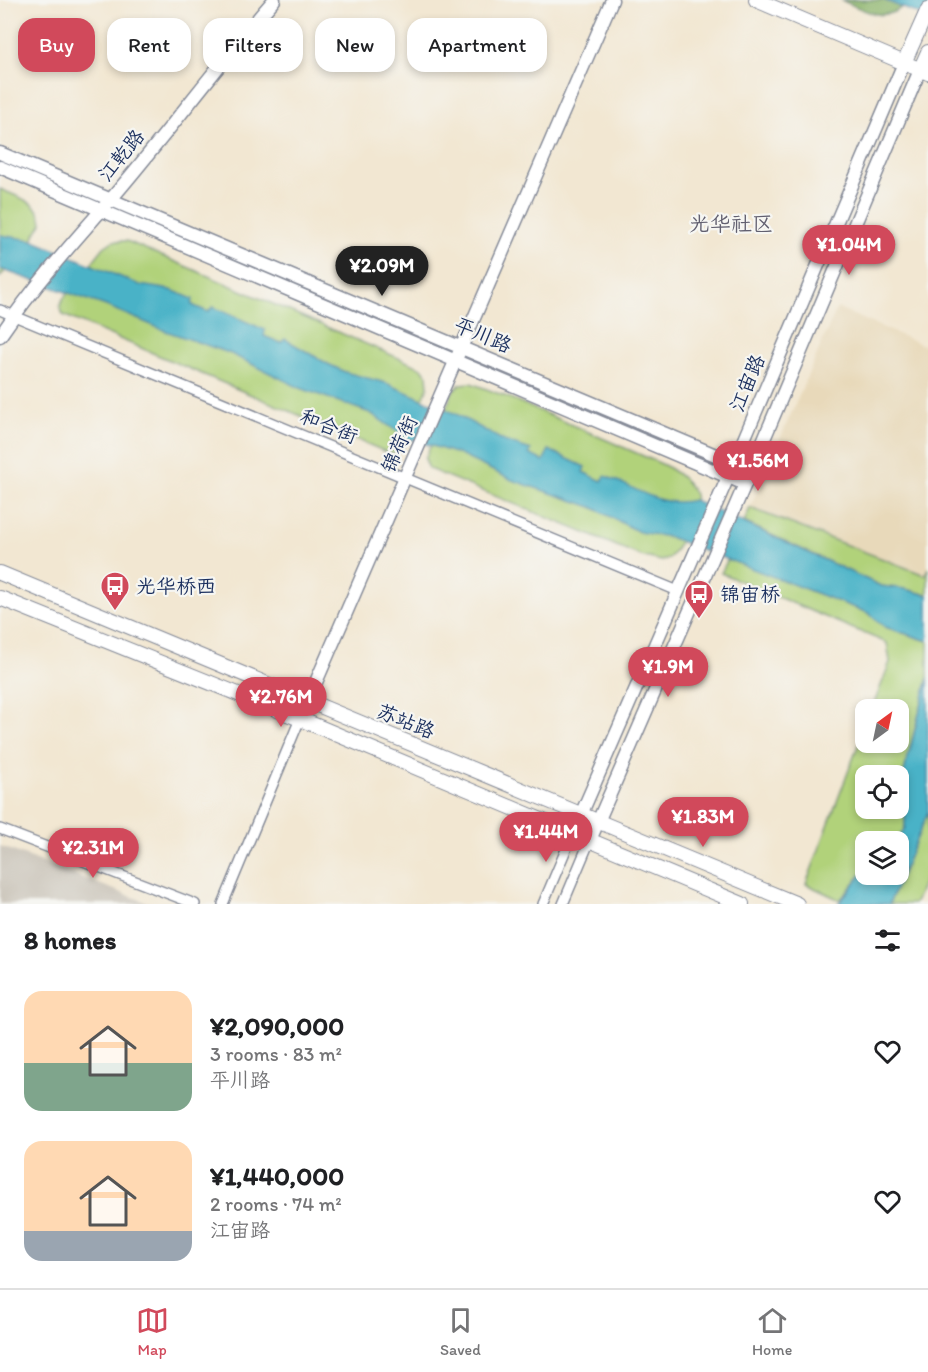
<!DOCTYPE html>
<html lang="en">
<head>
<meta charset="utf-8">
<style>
	body { margin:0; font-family:Itim,"LXGW WenKai TC",sans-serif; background:#f2f2f2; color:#202124; height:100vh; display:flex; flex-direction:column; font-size:22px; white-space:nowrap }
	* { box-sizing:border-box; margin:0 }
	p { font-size:20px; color:#757577 }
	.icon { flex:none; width:33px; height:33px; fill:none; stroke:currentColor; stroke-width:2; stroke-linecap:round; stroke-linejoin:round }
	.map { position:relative; height:904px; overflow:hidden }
	.details { display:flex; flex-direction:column; background:#fff; flex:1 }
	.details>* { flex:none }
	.guide { position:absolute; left:18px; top:18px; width:600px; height:54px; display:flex; gap:12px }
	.needle { width:39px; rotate:33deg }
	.controls { position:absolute; left:855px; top:699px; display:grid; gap:12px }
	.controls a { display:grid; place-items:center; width:54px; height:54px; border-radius:12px; background:#fff; box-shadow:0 3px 9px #0003; font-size:30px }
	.price { position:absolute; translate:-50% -51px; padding:0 14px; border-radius:21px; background:#d1495b; color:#fff; font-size:20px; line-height:39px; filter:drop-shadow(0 2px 3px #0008) }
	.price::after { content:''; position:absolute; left:50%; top:36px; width:18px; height:14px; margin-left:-9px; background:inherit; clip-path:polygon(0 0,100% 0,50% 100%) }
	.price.current { background:#222; color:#fff }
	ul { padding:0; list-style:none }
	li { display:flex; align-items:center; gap:18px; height:150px; padding:0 24px }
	li span { display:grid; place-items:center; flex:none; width:168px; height:120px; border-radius:18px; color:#555 }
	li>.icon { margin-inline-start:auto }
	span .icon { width:72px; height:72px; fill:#fffc; stroke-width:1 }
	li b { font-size:26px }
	h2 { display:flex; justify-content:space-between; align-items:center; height:72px; padding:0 24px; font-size:26px }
	.tag { padding:0 21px; border-radius:18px; background:#fff; box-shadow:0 3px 9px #0003; font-size:21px; line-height:54px }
	.tag.current { background:#d1495b; color:#fff }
	.tab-bar { display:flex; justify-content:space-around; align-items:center; height:84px; border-top:2px solid #e0e0e0; background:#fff; font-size:16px; color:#757577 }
	.tab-bar a { display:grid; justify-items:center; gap:3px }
	.tab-bar .current { color:#d1495b }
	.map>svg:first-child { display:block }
</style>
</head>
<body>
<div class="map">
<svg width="928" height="904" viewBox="0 0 928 904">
	<rect width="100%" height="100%" fill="#f6f6f2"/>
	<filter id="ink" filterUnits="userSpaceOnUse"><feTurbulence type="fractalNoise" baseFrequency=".0167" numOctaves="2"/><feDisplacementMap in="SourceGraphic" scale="12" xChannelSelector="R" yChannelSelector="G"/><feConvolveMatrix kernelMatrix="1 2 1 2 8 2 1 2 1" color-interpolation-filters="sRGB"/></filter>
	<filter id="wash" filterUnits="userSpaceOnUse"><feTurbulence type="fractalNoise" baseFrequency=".008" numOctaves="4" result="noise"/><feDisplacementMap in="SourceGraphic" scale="24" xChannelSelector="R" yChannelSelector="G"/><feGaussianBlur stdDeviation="1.35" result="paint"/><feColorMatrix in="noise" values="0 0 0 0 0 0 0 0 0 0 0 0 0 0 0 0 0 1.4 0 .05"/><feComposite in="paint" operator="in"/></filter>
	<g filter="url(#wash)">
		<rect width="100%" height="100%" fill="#f2e7d2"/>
		<path fill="#e8d9ba" d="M837,308L928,347V568L926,575L750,508Z"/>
		<path fill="#c9c3b8" d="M0,846L151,904H0Z"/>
		<path fill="#b1d27a" stroke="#66806c" stroke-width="1.5" fill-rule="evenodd" d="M0,189C17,197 41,202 42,223L32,240L0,277Z
			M113,241H127L422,368L427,375L428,387L403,447L396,453L386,452L63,315L60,306L63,299L104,247Z
			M471,383L510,398L664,465C674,471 690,481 694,495C697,506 679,549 670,557C667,560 665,559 661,561L641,556L429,469L425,459L453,391L460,384Z
			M750,508L925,575L928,568V595L905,589L881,586L744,522Z
			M728,559L868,613L885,627L928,641V678L902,780L905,782V828L896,841L866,842L865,870L840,900L806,884L865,727L866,742H898V710L872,709L890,662L887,643L721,573ZM866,776H898V808H866Z
			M928,812V871L916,901L914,904H889Z"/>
		<path fill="#8cb46a" stroke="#547264" stroke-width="1.5" d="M841,0H884L902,7C883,24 860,8 841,0Z"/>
		<path fill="#48b2c7" stroke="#327092" stroke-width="1.5" d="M884,0H928V18Z
			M0,235L32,240L140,285L171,290L193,299L192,305L208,312L213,307L265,330L264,336L281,343L285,339L328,364L345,372L386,383L456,414L504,441L531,450L529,454L543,461L549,450L585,467L583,472L602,481L605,476C636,487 660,509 694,500L881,586L905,589L928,595V641L885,627L868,613L669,537L639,532L592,507L512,480L458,454L407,438L370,413L300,388L229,353L166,331L106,306L0,269Z
			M928,678V812L889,904H838L865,870L866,874H898V842L896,841L905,828V782L902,780Z"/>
	</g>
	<g filter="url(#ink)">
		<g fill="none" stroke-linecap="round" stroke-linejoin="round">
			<g stroke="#868b98" stroke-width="12">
				<path id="minor" d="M0,310L678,591
					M0,829L195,904
					M223,904L300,719
					M543,904L573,833
					M563,904L590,840"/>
			</g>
			<g stroke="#868b98" stroke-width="15">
				<path id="tertiary" d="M0,153L751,470
					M0,167L745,484
					M0,336C33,287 73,242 112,198C168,133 218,64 274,0
					M300,719L612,0
					M573,833L728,477L904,63
					M590,840L745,484L920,70"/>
			</g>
			<g stroke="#868b98" stroke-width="16">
				<path id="secondary" d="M756,0L928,73
					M904,63L928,9
					M920,70L928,52
					M0,573L797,904
					M0,598L300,719L742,904"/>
			</g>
			<use href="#minor" stroke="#fff" stroke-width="9"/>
			<use href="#tertiary" stroke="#fff" stroke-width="12"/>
			<use href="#secondary" stroke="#fff" stroke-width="14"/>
		</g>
	</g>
	<defs>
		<g id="bus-pin" transform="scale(1.5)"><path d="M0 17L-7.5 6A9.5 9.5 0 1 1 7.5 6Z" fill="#d1495b" stroke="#f6f6f2"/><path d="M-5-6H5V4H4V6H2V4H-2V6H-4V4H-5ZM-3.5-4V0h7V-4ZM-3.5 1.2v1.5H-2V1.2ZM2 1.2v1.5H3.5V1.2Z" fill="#fff"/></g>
	</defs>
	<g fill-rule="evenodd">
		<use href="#bus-pin" x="115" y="586"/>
		<use href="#bus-pin" x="699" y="594"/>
	</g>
	<g text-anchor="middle" stroke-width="4.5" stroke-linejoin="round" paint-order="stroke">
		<g font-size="20" fill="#1b2f5e" stroke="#f6f6f2">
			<text transform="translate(121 155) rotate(-51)" y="7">江乾路</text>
			<text transform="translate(483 335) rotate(23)" y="7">平川路</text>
			<text transform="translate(747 383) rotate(-67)" y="7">江宙路</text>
			<text transform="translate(329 426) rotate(22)" y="7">和合街</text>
			<text transform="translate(399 444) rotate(-66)" y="7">锦荷街</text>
			<text transform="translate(406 721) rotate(22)" y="7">苏站路</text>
		</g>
		<g font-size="20" fill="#1b2f5e" stroke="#f6f6f2" text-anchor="start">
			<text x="136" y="593">光华桥西</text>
			<text x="720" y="601">锦宙桥</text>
		</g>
		<g font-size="21" fill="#626070" stroke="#f6f6f2">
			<text x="731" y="231">光华社区</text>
		</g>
	</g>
</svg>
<div class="controls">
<a><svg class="needle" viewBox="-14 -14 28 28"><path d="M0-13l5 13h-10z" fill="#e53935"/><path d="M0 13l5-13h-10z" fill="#757577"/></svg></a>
<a><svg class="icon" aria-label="locate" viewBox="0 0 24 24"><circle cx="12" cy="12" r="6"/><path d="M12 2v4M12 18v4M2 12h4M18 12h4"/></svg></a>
<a><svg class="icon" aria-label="layers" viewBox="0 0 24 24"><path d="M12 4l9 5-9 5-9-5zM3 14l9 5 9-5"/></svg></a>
</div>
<b class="price" style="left:849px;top:276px">¥1.04M</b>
<b class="price current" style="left:382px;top:297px">¥2.09M</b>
<b class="price" style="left:758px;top:492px">¥1.56M</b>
<b class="price" style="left:668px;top:698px">¥1.9M</b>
<b class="price" style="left:281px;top:728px">¥2.76M</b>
<b class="price" style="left:703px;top:848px">¥1.83M</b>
<b class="price" style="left:546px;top:863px">¥1.44M</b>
<b class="price" style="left:93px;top:879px">¥2.31M</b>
<div class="guide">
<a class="tag current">Buy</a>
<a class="tag">Rent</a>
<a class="tag">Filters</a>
<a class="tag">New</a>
<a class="tag">Apartment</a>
</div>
</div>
<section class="details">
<h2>8 homes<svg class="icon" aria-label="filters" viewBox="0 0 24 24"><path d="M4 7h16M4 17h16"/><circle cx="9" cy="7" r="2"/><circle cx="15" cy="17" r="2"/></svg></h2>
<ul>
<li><span style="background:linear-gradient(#ffd9b3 60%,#7fa58c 0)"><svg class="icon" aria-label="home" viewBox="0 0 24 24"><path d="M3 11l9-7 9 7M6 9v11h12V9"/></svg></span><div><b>¥2,090,000</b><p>3 rooms · 83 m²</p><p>平川路</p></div><svg class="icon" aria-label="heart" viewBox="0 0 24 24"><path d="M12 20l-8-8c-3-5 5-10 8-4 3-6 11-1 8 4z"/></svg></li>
<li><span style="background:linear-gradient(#ffd9b3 75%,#9aa5b1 0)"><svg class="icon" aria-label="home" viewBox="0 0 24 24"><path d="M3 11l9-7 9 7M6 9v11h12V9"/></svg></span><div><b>¥1,440,000</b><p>2 rooms · 74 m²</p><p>江宙路</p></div><svg class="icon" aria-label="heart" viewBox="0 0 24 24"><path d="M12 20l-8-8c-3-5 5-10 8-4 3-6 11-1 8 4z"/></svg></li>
</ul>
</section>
<nav class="tab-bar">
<a class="current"><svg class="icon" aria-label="map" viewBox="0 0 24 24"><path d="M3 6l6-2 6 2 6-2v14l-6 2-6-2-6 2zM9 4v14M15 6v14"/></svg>Map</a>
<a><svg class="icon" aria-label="saved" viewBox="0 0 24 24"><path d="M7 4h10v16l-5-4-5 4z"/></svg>Saved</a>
<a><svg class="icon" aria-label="home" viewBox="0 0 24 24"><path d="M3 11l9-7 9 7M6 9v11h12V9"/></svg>Home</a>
</nav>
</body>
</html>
